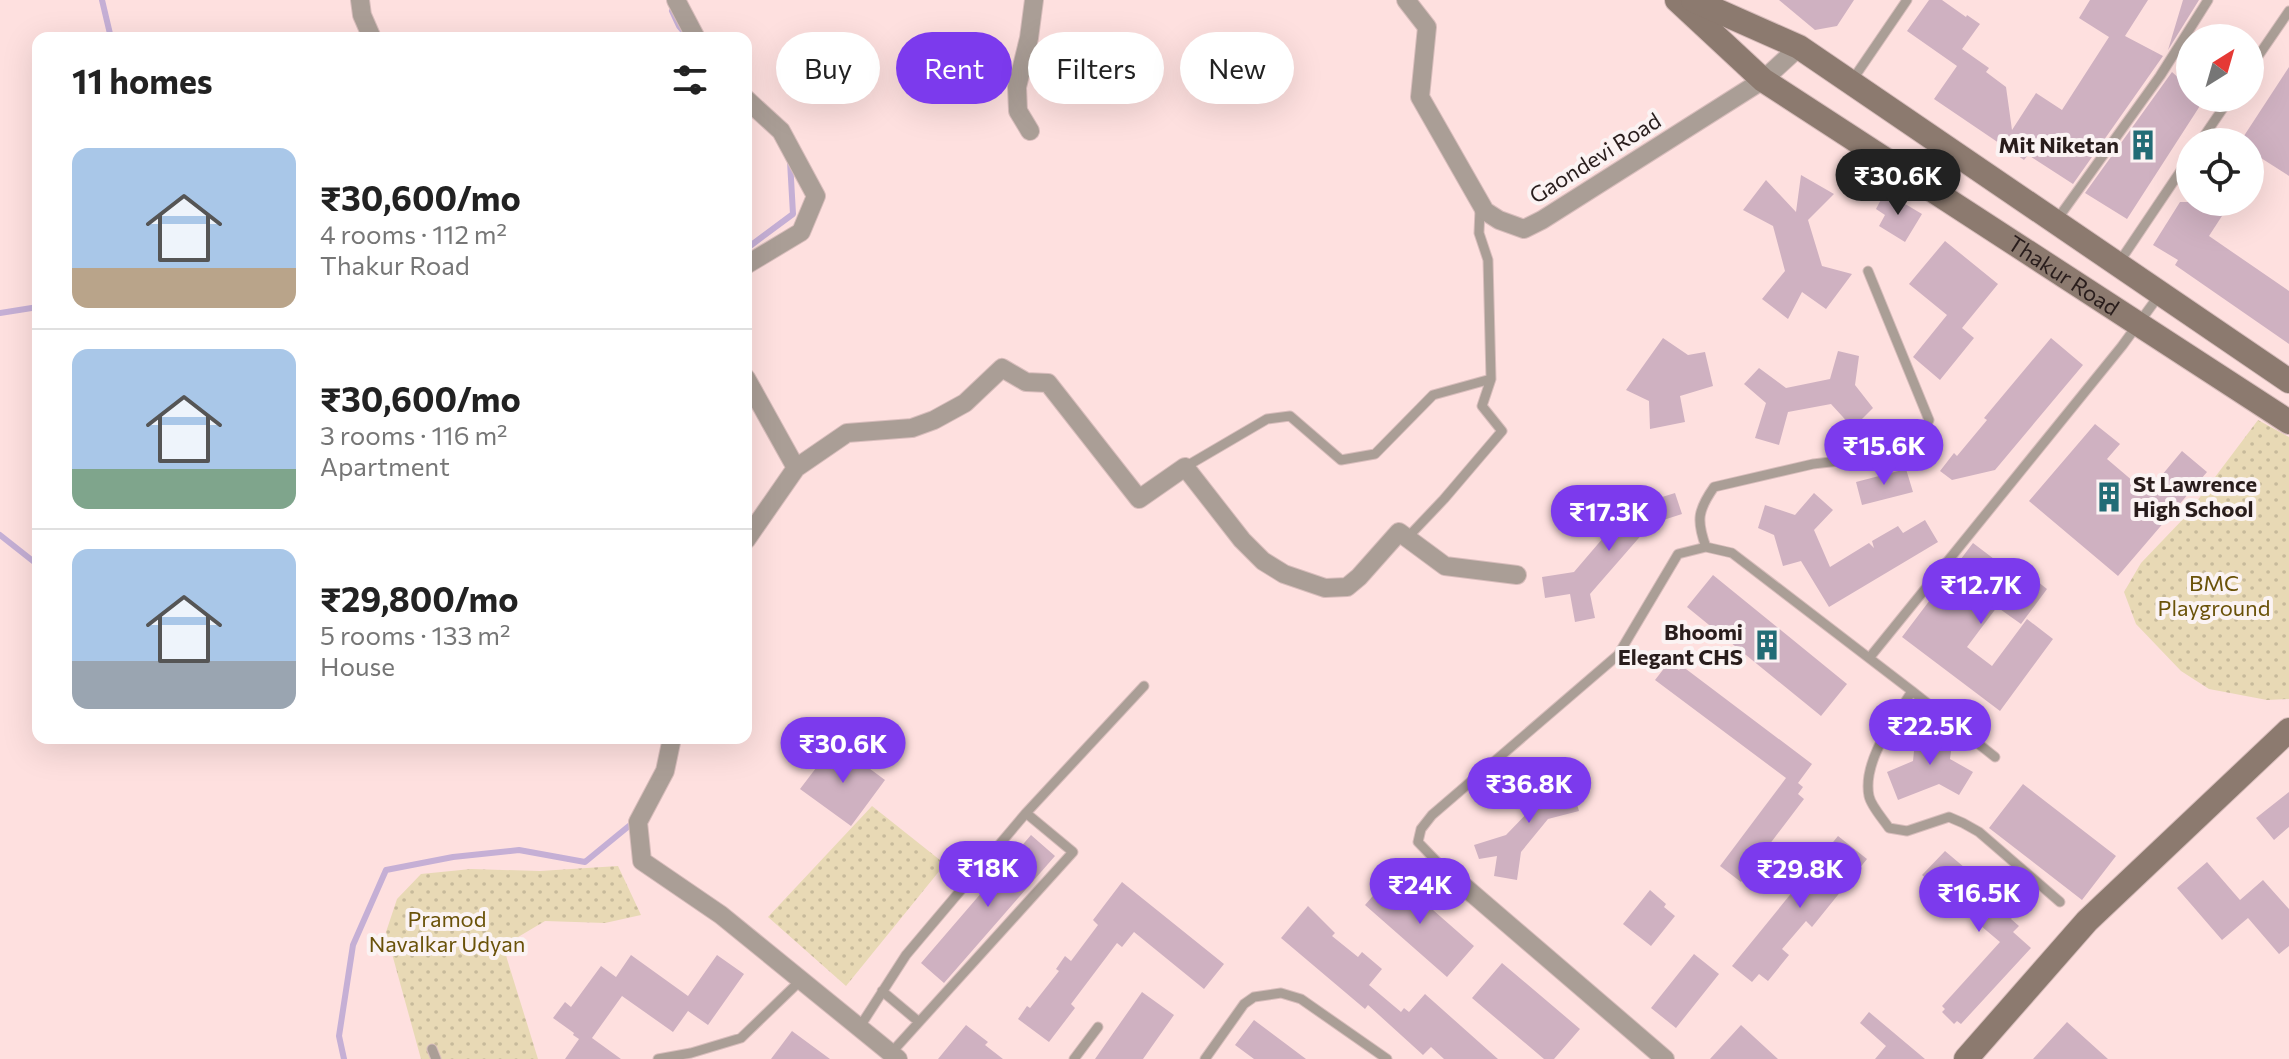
<!DOCTYPE html>
<html lang="en">
<head>
<meta charset="utf-8">
<style>
	body { margin:0; font-family:Commissioner,sans-serif; background:#f6f6f6; color:#222; height:100vh; display:flex; flex-direction:column; font-size:30px; white-space:nowrap }
	* { box-sizing:border-box; margin:0 }
	p { font-size:26px; color:#767676 }
	.icon { flex:none; width:44px; height:44px; fill:none; stroke:currentColor; stroke-width:2; stroke-linecap:round; stroke-linejoin:round }
	.map { position:relative; flex:1; overflow:hidden }
	.drawer { position:absolute; left:32px; top:32px; width:720px; height:712px; display:flex; flex-direction:column; background:#fff; border-radius:16px; box-shadow:0 8px 32px #0002 }
	.drawer>* { flex:none }
	.banner { position:absolute; left:776px; top:32px; width:760px; height:72px; display:flex; gap:16px }
	.needle { width:52px; rotate:37deg }
	.tools { position:absolute; left:2176px; top:24px; display:grid; gap:16px }
	.tools a { display:grid; place-items:center; width:88px; height:88px; border-radius:50%; background:#fff; box-shadow:0 8px 32px #0002; font-size:40px }
	.price { position:absolute; translate:-50% -68px; padding:0 18px; border-radius:28px; background:#7c3aed; color:#fff; font-size:26px; line-height:52px; filter:drop-shadow(0 2px 4px #0008) }
	.price::after { content:''; position:absolute; left:50%; top:48px; width:24px; height:18px; margin-left:-12px; background:inherit; clip-path:polygon(0 0,100% 0,50% 100%) }
	.price.on { background:#222; color:#fff }
	ul { padding:0; list-style:none }
	li { display:flex; align-items:center; gap:24px; height:200px; padding:0 40px }
	li+li { border-top:2px solid #e0e0e0 }
	li span { display:grid; place-items:center; flex:none; width:224px; height:160px; border-radius:16px; color:#555 }
	li>.icon { margin-inline-start:auto }
	span .icon { width:96px; height:96px; fill:#fffc; stroke-width:1 }
	li b { font-size:34px }
	h2 { display:flex; justify-content:space-between; align-items:center; height:96px; padding:0 40px; font-size:34px }
	.chip { padding:0 28px; border-radius:36px; background:#fff; box-shadow:0 8px 32px #0002; font-size:28px; line-height:72px }
	.chip.on { background:#7c3aed; color:#fff }
	.map>svg:first-child { display:block }
</style>
</head>
<body>
<div class="map">
<svg width="2289" height="1059" viewBox="0 0 2289 1059">
	<defs>
		<pattern id="park-dots" width="8" height="8" patternUnits="userSpaceOnUse" patternTransform="scale(2)"><rect width="8" height="8" fill="#e8d9b5"/><path d="M2 2h.1M6 6h.1" fill="none" stroke="#c7ba9b" stroke-width="1.8" stroke-linecap="round"/></pattern>
	</defs>
	<rect width="100%" height="100%" fill="#fee0df"/>
	<path fill="url(#park-dots)" d="M2258,420L2289,437V699L2267,700L2209,689L2181,671L2136,624L2124,592L2141,563L2185,517Z
		M872,806L945,864L846,986L768,917Z
		M618,866L641,915L605,923L545,921L503,946L538,1059H421L386,932L397,899L421,874L471,869L540,871Z"/>
	<g fill="none" stroke-linecap="round" stroke-linejoin="round">
		<path stroke="#c5afd5" stroke-width="6" d="M102,0L111,38
			M672,11L679,26L684,32
			M746,249L793,214L790,161
			M0,313L38,307
			M0,535L38,565
			M344,1059L339,1036L353,945L386,870L453,857L519,850L585,862L635,821"/>
	</g>
	<path fill="#cfb1c1" d="M1779,0H1854L1837,26L1815,30Z
		M1929,0H1942L1966,17L1967,15L1980,24L1962,49L1989,68L1986,72L2006,87L2012,130L2036,93L2062,110L2109,37L2079,18L2090,0H2148L2125,36L2163,56L2073,184L2028,155L2024,160L1934,99L1957,66L1907,31Z
		M2183,0H2199L2168,50Z
		M2289,67V176L2250,151V142H2240Z
		M2172,72L2190,88V98H2205L2127,219L2085,193Z
		M1801,175L1834,194L1808,220L1822,266L1852,274L1826,309L1802,292L1788,319L1762,299L1785,271L1773,226L1743,210L1766,180L1796,212Z
		M1885,192L1922,214L1905,242L1879,226L1885,215L1876,209Z
		M2180,202H2231L2209,236L2289,291V344L2175,265L2178,260L2153,245Z
		M1945,241L1998,284L1962,328L1974,338L1940,380L1913,357L1947,315L1909,284Z
		M1663,338L1688,355L1705,352L1713,386L1680,396L1685,422L1650,429L1649,401L1626,390Z
		M2051,338L2083,365L1995,470L1952,480L1940,471L1954,453L1957,456L1987,420L1984,418Z
		M1838,351L1859,356L1855,385L1873,408L1853,428L1831,404L1788,412L1779,445L1755,438L1766,403L1744,384L1759,368L1786,388L1830,379Z
		M2095,424L2120,444L2107,459L2147,493L2182,451L2207,472L2118,576L2029,501Z
		M1906,469L1913,492L1862,505L1856,482Z
		M1644,490L1646,502L1675,493L1682,514L1651,524L1590,594L1595,618L1575,622L1570,594L1545,598L1542,577L1574,572Z
		M1814,493L1833,510L1814,530L1830,567L1869,543L1874,548L1872,541L1898,526L1903,533L1925,520L1938,542L1829,607L1801,561L1783,566L1774,535L1758,528L1765,505L1795,515Z
		M1973,543L2019,578L2024,571L2047,589L2021,624L1997,607L1967,647L1992,666L2027,619L2053,639L2000,711L1902,637Z
		M1713,575L1847,684L1821,716L1687,607Z
		M1669,662L1679,670L1682,666L1812,764L1798,783L1803,787L1798,794L1804,799L1741,882L1720,866L1786,778L1655,680Z
		M1916,731L1953,735L1950,759L1973,772L1959,795L1939,784L1898,800L1887,772L1913,761Z
		M835,743L885,780L851,826L800,789Z
		M1556,770L1559,791L1572,787L1579,811L1548,819L1521,852L1517,880L1494,876L1497,856L1479,859L1474,845L1506,835L1535,805L1538,797L1535,773Z
		M2023,784L2116,856L2082,900L1989,828Z
		M2289,792V827L2274,840L2256,818Z
		M1031,835L1055,856L944,983L921,963Z
		M1838,836L1867,859L1812,927L1806,921L1782,949L1789,955L1768,981L1759,974L1752,982L1732,966Z
		M1945,851L2017,912L2011,919L2019,926L2013,932L2031,948L1961,1024L1957,1021L1954,1024L1942,1012L1945,1009L1942,1006L2000,942L1968,915L1971,911L1945,889L1942,892L1922,875Z
		M2207,862L2240,900L2263,880L2289,909V946L2279,954L2248,918L2222,940L2177,888Z
		M1392,874L1474,946L1447,977L1365,905Z
		M1122,882L1224,964L1204,989L1134,932L1122,947L1117,943L1071,1004L1075,1008L1049,1042L1018,1019L1027,1006L1030,1008L1059,971L1056,969L1065,956L1071,961L1098,925L1093,920Z
		M1650,890L1666,904L1664,907L1675,916L1651,946L1623,924Z
		M1308,906L1335,933L1332,936L1358,957L1362,952L1382,969L1369,985L1401,1012L1404,1008L1409,1012L1425,994L1498,1059H1444L1431,1047L1423,1055L1368,1005L1365,1009L1281,938Z
		M1694,954L1719,974L1676,1028L1651,1008Z
		M631,955L688,996L717,955L744,974L708,1025L688,1011L673,1032L622,996L592,1038L621,1059H565L579,1039L573,1035L574,1033L553,1018L565,1002L571,1007L601,966L616,977Z
		M1502,963L1580,1029L1554,1059H1544L1472,998Z
		M1142,992L1174,1015L1143,1059H1095Z
		M1869,1012L1925,1059H1875L1886,1046L1860,1023Z
		M1254,1020L1306,1059H1254L1235,1045Z
		M2067,1022L2108,1059H2033Z
		M966,1025L988,1042L985,1045L1003,1059H938Z
		M1741,1025L1778,1059H1710Z
		M792,1031L830,1059H771Z"/>
	<g fill="none" stroke-linecap="round" stroke-linejoin="round">
		<g stroke="#d8bdbc" stroke-width="11">
			<path id="lane" d="M2250,68L2289,11
				M1851,82L1907,0
				M2200,142L2230,98
				M2056,221L2160,76L2208,0
				M2118,264L2190,157
				M1185,467L1267,419L1290,416L1341,460L1375,454L1433,395L1491,379
				M1407,538L1444,499L1502,431L1482,406L1491,379L1488,260L1479,233L1480,209
				M1706,547C1696,520 1698,510 1714,487L1813,464L1899,454L1919,440L1929,420L1868,271
				M1870,657L2122,346L2160,294
				M1912,691L1995,757
				M1445,870L1418,842L1421,829L1432,815L1618,655L1678,554L1706,547L1732,553L1912,691C1895,719 1862,761 1869,796C1871,806 1883,819 1889,828L1907,831L1949,817L1963,823L1979,832L2060,902
				M882,991L919,1022
				M859,1028L906,955L1026,813L1144,686
				M432,1049L436,1059
				M891,1053L1073,852L1026,813
				M658,1059L691,1053L741,1038L801,980
				M1074,1059L1098,1027
				M1205,1059L1244,1004L1254,997L1281,993L1301,999L1387,1059"/>
		</g>
		<g stroke="#d8bdbc" stroke-width="20">
			<path id="street" d="M360,0L362,15L372,38
				M676,0L696,38
				M1406,0L1427,27L1420,97L1485,211L1499,220L1524,229L1542,220L1763,80L1799,47
				M746,99L781,131L816,196L801,232L746,265
				M1030,131L1018,111L1017,87L1029,38L1034,0
				M746,378L796,468
				M746,540L796,468L847,433L912,428L934,420L965,403L1002,368L1026,382L1048,383L1139,499L1185,467L1242,540L1263,561L1284,574L1325,588L1347,587L1359,577L1399,532L1445,566L1517,575
				M672,738L665,771L638,822L642,861L721,915L898,1059
				M1445,870L1665,1059"/>
		</g>
		<g stroke="#d8bdbc" stroke-width="26">
			<g id="secondary">
				<path id="s1" d="M1677,0L1763,80L2289,422"/>
				<path d="M1693,0L1799,47L2289,381"/>
				<path d="M1966,1059L2087,921L2289,730"/>
			</g>
		</g>
		<use href="#lane" stroke="#aa9e96" stroke-width="9"/>
		<use href="#street" stroke="#aa9e96" stroke-width="18"/>
		<use href="#secondary" stroke="#8c7a6f" stroke-width="24"/>
	</g>
	<defs>
		<g id="building-bare" transform="scale(2.4)"><path d="M-4-6H4V6H1V3H-1V6H-4ZM-2.5-4.3h1.7v1.8h-1.7ZM.8-4.3h1.7v1.8H.8ZM-2.5-1h1.7V.8h-1.7ZM.8-1h1.7V.8H.8Z" fill="#226c76" stroke="#fbf3f3" stroke-width="2.5" paint-order="stroke"/></g>
	</defs>
	<g fill-rule="evenodd">
		<use href="#building-bare" x="2143" y="145"/>
		<use href="#building-bare" x="2109" y="497"/>
		<use href="#building-bare" x="1767" y="645"/>
	</g>
	<g text-anchor="middle" stroke-width="8" stroke-linejoin="round" paint-order="stroke">
		<g font-size="22" font-weight="bold" fill="#291d1c" stroke="#fbf3f3" text-anchor="end">
			<text x="2119" y="153">Mit Niketan</text>
			<text x="2133" y="492" text-anchor="start">St Lawrence<tspan x="2133" dy="25">High School</tspan></text>
			<text x="1743" y="640">Bhoomi<tspan x="1743" dy="25">Elegant CHS</tspan></text>
		</g>
		<g font-size="22" fill="#291d1c" stroke="#fbf3f3">
			<text transform="translate(1595 158) rotate(-32)" y="8">Gaondevi Road</text>
			<text dy="8" stroke="none"><textPath href="#s1" startOffset="476">Thakur Road</textPath></text>
		</g>
		<g font-size="22" fill="#6a5209" stroke="#fbf3f3">
			<text x="2214" y="591">BMC<tspan x="2214" dy="25">Playground</tspan></text>
			<text x="447" y="927">Pramod<tspan x="447" dy="25">Navalkar Udyan</tspan></text>
		</g>
	</g>
</svg>
<div class="tools">
<a><svg class="needle" viewBox="-14 -14 28 28"><path d="M0-13l5 13h-10z" fill="#e53935"/><path d="M0 13l5-13h-10z" fill="#767676"/></svg></a>
<a><svg class="icon" aria-label="locate" viewBox="0 0 24 24"><circle cx="12" cy="12" r="6"/><path d="M12 2v4M12 18v4M2 12h4M18 12h4"/></svg></a>
</div>
<b class="price on" style="left:1898px;top:217px">₹30.6K</b>
<b class="price" style="left:1884px;top:487px">₹15.6K</b>
<b class="price" style="left:1609px;top:553px">₹17.3K</b>
<b class="price" style="left:1981px;top:626px">₹12.7K</b>
<b class="price" style="left:1930px;top:767px">₹22.5K</b>
<b class="price" style="left:843px;top:785px">₹30.6K</b>
<b class="price" style="left:1529px;top:825px">₹36.8K</b>
<b class="price" style="left:988px;top:909px">₹18K</b>
<b class="price" style="left:1800px;top:910px">₹29.8K</b>
<b class="price" style="left:1420px;top:926px">₹24K</b>
<b class="price" style="left:1979px;top:934px">₹16.5K</b>
<div class="banner">
<a class="chip">Buy</a>
<a class="chip on">Rent</a>
<a class="chip">Filters</a>
<a class="chip">New</a>
</div>
<section class="drawer">
<h2>11 homes<svg class="icon" aria-label="filters" viewBox="0 0 24 24"><path d="M4 7h16M4 17h16"/><circle cx="9" cy="7" r="2"/><circle cx="15" cy="17" r="2"/></svg></h2>
<ul>
<li><span style="background:linear-gradient(#a9c7e8 75%,#b9a48a 0)"><svg class="icon" aria-label="home" viewBox="0 0 24 24"><path d="M3 11l9-7 9 7M6 9v11h12V9"/></svg></span><div><b>₹30,600/mo</b><p>4 rooms · 112 m²</p><p>Thakur Road</p></div></li>
<li><span style="background:linear-gradient(#a9c7e8 75%,#7fa58c 0)"><svg class="icon" aria-label="home" viewBox="0 0 24 24"><path d="M3 11l9-7 9 7M6 9v11h12V9"/></svg></span><div><b>₹30,600/mo</b><p>3 rooms · 116 m²</p><p>Apartment</p></div></li>
<li><span style="background:linear-gradient(#a9c7e8 70%,#9aa5b1 0)"><svg class="icon" aria-label="home" viewBox="0 0 24 24"><path d="M3 11l9-7 9 7M6 9v11h12V9"/></svg></span><div><b>₹29,800/mo</b><p>5 rooms · 133 m²</p><p>House</p></div></li>
</ul>
</section>
</div>
</body>
</html>
